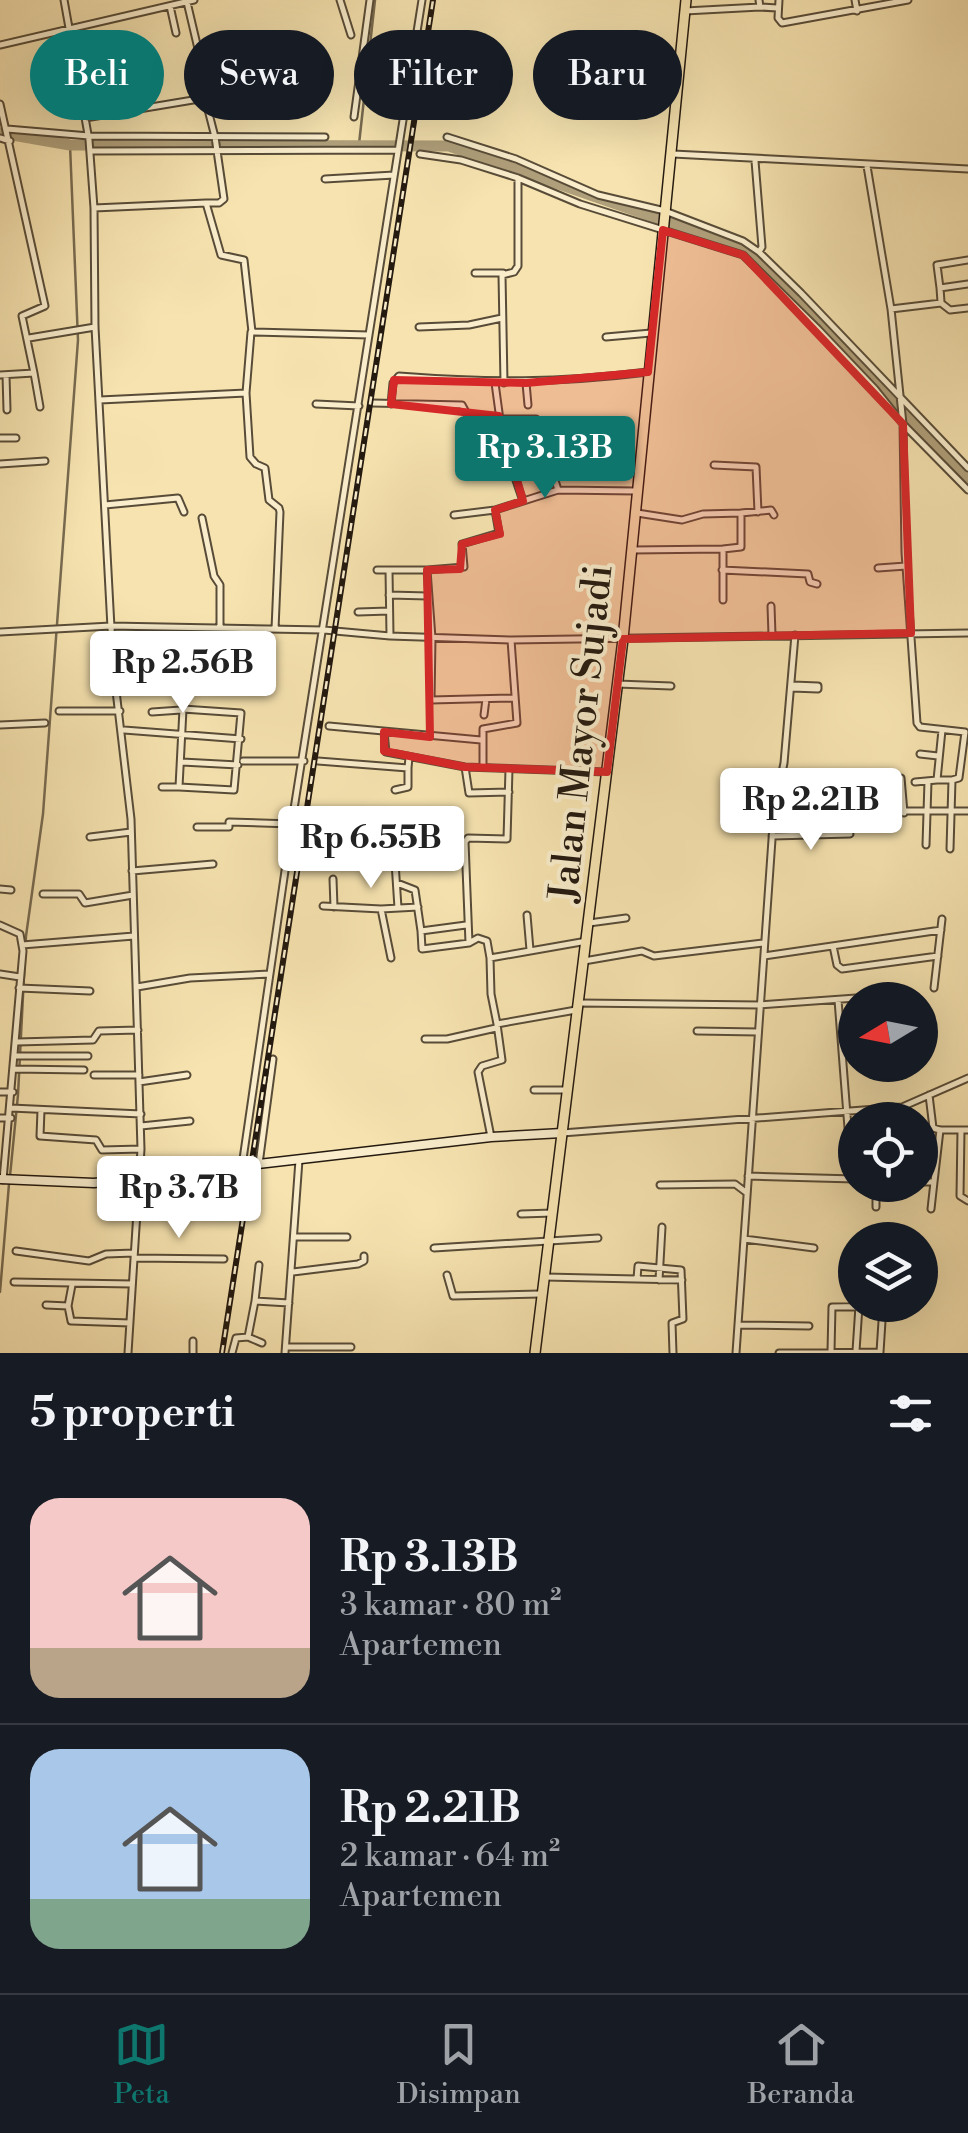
<!DOCTYPE html>
<html lang="id">
<head>
<meta charset="utf-8">
<style>
	body { margin:0; font-family:"Libre Bodoni",serif; background:#242831; color:#f1f3f6; height:100vh; display:flex; flex-direction:column; font-size:38px; white-space:nowrap }
	* { box-sizing:border-box; margin:0 }
	p { font-size:32px; color:#9ea1a6 }
	.icon { flex:none; width:55px; height:55px; fill:none; stroke:currentColor; stroke-width:2; stroke-linecap:round; stroke-linejoin:round }
	.map { position:relative; height:1353px; overflow:hidden }
	.details { display:flex; flex-direction:column; background:#171b24; flex:1 }
	.details>* { flex:none }
	.hud { position:absolute; left:30px; top:30px; width:910px; height:90px; display:flex; gap:20px }
	.needle { width:65px; rotate:260deg }
	.buttons { position:absolute; left:838px; top:982px; display:grid; gap:20px }
	.buttons a { display:grid; place-items:center; width:100px; height:100px; border-radius:50%; background:#171b24; box-shadow:0 10px 40px #0002; font-size:50px }
	.price { position:absolute; translate:-50% -85px; padding:0 22px; border-radius:10px; background:#fff; color:#222; font-size:32px; line-height:65px; filter:drop-shadow(0 2px 5px #0008) }
	.price::after { content:''; position:absolute; left:50%; top:60px; width:30px; height:22px; margin-left:-15px; background:inherit; clip-path:polygon(0 0,100% 0,50% 100%) }
	.price.active { background:#0f766e; color:#fff }
	ul { padding:0; list-style:none }
	li { display:flex; align-items:center; gap:30px; height:250px; padding:0 30px }
	li+li { border-top:2px solid #363941 }
	li span { display:grid; place-items:center; flex:none; width:280px; height:200px; border-radius:30px; color:#555 }
	li>.icon { margin-inline-start:auto }
	span .icon { width:120px; height:120px; fill:#fffc; stroke-width:1 }
	li b { font-size:42px }
	h2 { display:flex; justify-content:space-between; align-items:center; height:120px; padding:0 30px; font-size:42px }
	.tag { padding:0 35px; border-radius:45px; background:#171b24; box-shadow:0 10px 40px #0002; font-size:35px; line-height:90px }
	.tag.active { background:#0f766e; color:#fff }
	.tabs { display:flex; justify-content:space-around; align-items:center; height:140px; border-top:2px solid #363941; background:#171b24; font-size:28px; color:#9ea1a6 }
	.tabs a { display:grid; justify-items:center; gap:5px }
	.tabs .active { color:#0f766e }
	.map>svg:first-child { display:block }
</style>
</head>
<body>
<div class="map">
<svg width="968" height="1353" viewBox="0 0 968 1353">
	<rect width="100%" height="100%" fill="#f6e3b0"/>
	<filter id="stains"><feTurbulence type="fractalNoise" baseFrequency=".002" numOctaves="4"/><feColorMatrix values="0 0 0 0 .2 0 0 0 0 .09 0 0 0 0 .02 0 0 0 .5 -.17"/></filter>
	<radialGradient id="worn" r=".72"><stop offset=".6" stop-color="#630" stop-opacity="0"/><stop offset="1" stop-color="#630" stop-opacity=".3"/></radialGradient>
	<g fill="none" stroke-linecap="round" stroke-linejoin="round">
		<path stroke="#776a50" stroke-width="2.5" d="M359,144L375,0
			M10,1176L18,1095L26,936L43,814L78,340L70,145
			M0,1292L9,1184"/>
		<path stroke="#af9f7a" stroke-width="11" d="M0,133L70,145L449,146L746,249L968,478"/>
		<g stroke="#584c38" stroke-width="9">
			<path id="minor" d="M64,0L89,140L94,208L95,327L113,665L131,819L141,1149L128,1353
				M340,0L351,35
				M759,0L760,7L777,8
				M779,0L778,18L782,23L908,0
				M855,0L857,11
				M187,2L199,53
				M170,6L176,33
				M685,11L760,7
				M0,45L194,0
				M205,98L237,92
				M0,104L45,306L22,316L34,373L0,375
				M354,117L370,0
				M85,118L205,98L215,137L224,199L219,203H206
				M7,129L89,136L325,137
				M447,137L516,159L598,195L665,211L743,241L759,252L801,293L968,468
				M0,138L10,141
				M91,151L398,150
				M420,154L461,160L518,178L580,204L743,255L818,329L875,389L903,424L968,490
				M673,154L968,169
				M755,161L762,247L759,252
				M867,166L891,309L903,424L905,552L917,723L920,727L965,732L959,778L952,780L950,849
				M325,179L394,175
				M94,208L206,203L221,255L244,260L252,332L369,335
				M475,273H503
				M940,288L937,265L968,260
				M941,302L940,288L968,284
				M891,309L941,303L950,310L968,308
				M419,327L469,325L502,318
				M606,337L651,333
				M29,338L95,327
				M34,373L40,407
				M6,375L7,410
				M495,383L503,442L523,501
				M504,383L502,275L514,272L518,266V178
				M526,383L528,405
				M246,393L251,332
				M100,400L246,393L250,457L256,464L265,468L269,500L279,508L280,512L275,629
				M372,403L462,405L469,418L499,416
				M316,404L359,406
				M391,404L393,383L399,376C489,383 558,383 648,372
				M499,419H536L558,490L636,491
				M0,438H16
				M0,464L45,461
				M714,465L756,467L758,512
				M105,505L178,498L184,512
				M637,513L682,520L703,514L741,513V547L723,549
				M741,513L771,510L774,515
				M454,515L495,510L558,490
				M202,518L214,576L220,585V629
				M632,550L723,549V600
				M878,568L906,566
				M377,570H389
				M427,570L464,567L462,544L499,533L495,510
				M722,570L808,574L810,582L817,584
				M389,595L428,596
				M771,606L772,635
				M358,612L389,611
				M0,632L111,626L324,630L390,636L511,640L968,633
				M390,636L389,570H427L432,638L431,700L514,698
				M617,684L671,686
				M792,688L818,689V686L793,685
				M183,709L241,713L234,790L179,787Z
				M59,711H120
				M152,712L181,710
				M484,715L486,699
				M0,725L45,723
				M329,726L481,740
				M124,730L241,739
				M942,730L937,780H952
				M384,732L386,752L465,767L607,772
				M920,754L938,756
				M243,761H304
				M318,761L408,768L409,757
				M182,762L238,765
				M465,767L469,793L509,792
				M483,767V729L517,723L511,640
				M509,769L507,839L468,838L465,842L469,943L478,938L487,941L490,958L587,941
				M901,778L904,813
				M877,782V812
				M915,782L937,780
				M847,785L848,812
				M162,787H179
				M818,789V812
				M395,790L408,787V768
				M774,811H968
				M197,827H229V822L292,824
				M772,836L850,834
				M90,837L131,832
				M926,845L928,781
				M395,862L398,908
				M132,871L213,864
				M333,879L334,907
				M397,883L415,890L421,931
				M0,889L11,890
				M43,894H79L85,903L133,895
				M323,906L381,909L418,907
				M381,909L391,958
				M527,915L530,950
				M589,923L626,918
				M0,925L20,934L23,951L3,1180
				M466,925L421,931L422,949L469,943
				M22,945L134,936
				M833,946L837,965L842,969L938,956
				M764,956L941,930
				M490,958L491,994L497,1024
				M584,961L642,951L654,956L763,943
				M0,974L20,977
				M137,987L190,978L270,974
				M19,988L90,991
				M934,988L942,919
				M838,1000L852,1179
				M579,1003L760,1005L870,997
				M697,1031L758,1032
				M425,1039H447L496,1028
				M17,1042L93,1040L99,1031L138,1030
				M16,1056H88
				M14,1069L84,1070
				M94,1075H139
				M139,1082L187,1075
				M534,1090H567
				M0,1092H13
				M11,1108L141,1114
				M41,1110L40,1136L96,1140L102,1150L141,1149
				M0,1118H11
				M141,1126L190,1121
				M941,1130H968
				M961,1130L960,1196L968,1201
				M562,1133L902,1107L968,1078
				M491,1137L478,1072L482,1066L502,1060L497,1024L576,1010
				M259,1164L273,1059
				M242,1166L294,809L422,0
				M748,1176L855,1179
				M920,1182H934L940,1130L933,1128L929,1095
				M660,1185L735,1184L747,1193
				M876,1207V1185
				M931,1209L934,1182
				M521,1214L553,1213
				M294,1237H347
				M744,1239L814,1248
				M434,1248L598,1238
				M16,1251L89,1261L106,1254L134,1253
				M134,1258L224,1259
				M293,1272L358,1264L364,1261V1256
				M447,1275L453,1296L540,1294
				M545,1277L682,1280
				M637,1279L638,1266L681,1270L683,1319L672,1323L673,1353
				M659,1280L662,1227
				M14,1282L132,1284
				M72,1285L68,1306L71,1321L130,1323
				M255,1301L259,1265
				M46,1305L68,1306
				M738,1325L809,1326
				M248,1337L262,1343
				M193,1341V1353
				M286,1347H351
				M856,1351L859,1306
				M232,1353L236,1338L248,1337L255,1301L289,1303
				M285,1353L299,1160
				M736,1353L774,811L784,763L795,635
				M779,1353L880,1352L883,1306L832,1307L831,1351"/>
		</g>
		<g stroke="#241a10" stroke-width="11">
			<path id="secondary" d="M0,1179L94,1183L491,1137L562,1133"/>
		</g>
		<g stroke="#241a10" stroke-width="12">
			<path id="trunk" d="M535,1353L623,639L686,0"/>
		</g>
		<use href="#minor" stroke="#f9edcc" stroke-width="5"/>
		<use href="#secondary" stroke="#f9edcc" stroke-width="8"/>
		<use href="#trunk" stroke="#f6e3b0" stroke-width="9"/>
		<g stroke="#241a10" stroke-width="6">
			<path id="rail" d="M222,1353L433,0"/>
		</g>
		<use href="#rail" stroke="#f9edcc" stroke-width="2.5" stroke-dasharray="8" stroke-linecap="butt"/>
	</g>
	<path fill="#d62828" fill-opacity="0.2" stroke="#d62828" stroke-width="8" stroke-linejoin="round" d="M663,230L743,255L903,424L911,633L623,639L607,772L465,767L384,751V732L430,737L427,570L460,569L462,544L500,534L495,510L523,501L499,416L391,404L394,380L526,383L648,372Z"/>
	<g text-anchor="middle" stroke-width="8" stroke-linejoin="round" paint-order="stroke">
		<g font-size="40" fill="#241a10" stroke="#f9edcc">
			<text transform="translate(580 733) rotate(-84)" y="14">Jalan Mayor Sujadi</text>
		</g>
	</g>
	<rect width="100%" height="100%" filter="url(#stains)"/>
	<rect width="100%" height="100%" fill="url(#worn)"/>
</svg>
<div class="buttons">
<a><svg class="needle" viewBox="-14 -14 28 28"><path d="M0-13l5 13h-10z" fill="#e53935"/><path d="M0 13l5-13h-10z" fill="#9ea1a6"/></svg></a>
<a><svg class="icon" aria-label="locate" viewBox="0 0 24 24"><circle cx="12" cy="12" r="6"/><path d="M12 2v4M12 18v4M2 12h4M18 12h4"/></svg></a>
<a><svg class="icon" aria-label="layers" viewBox="0 0 24 24"><path d="M12 4l9 5-9 5-9-5zM3 14l9 5 9-5"/></svg></a>
</div>
<b class="price active" style="left:545px;top:501px">Rp 3.13B</b>
<b class="price" style="left:183px;top:716px">Rp 2.56B</b>
<b class="price" style="left:811px;top:853px">Rp 2.21B</b>
<b class="price" style="left:371px;top:891px">Rp 6.55B</b>
<b class="price" style="left:179px;top:1241px">Rp 3.7B</b>
<div class="hud">
<a class="tag active">Beli</a>
<a class="tag">Sewa</a>
<a class="tag">Filter</a>
<a class="tag">Baru</a>
</div>
</div>
<section class="details">
<h2>5 properti<svg class="icon" aria-label="filters" viewBox="0 0 24 24"><path d="M4 7h16M4 17h16"/><circle cx="9" cy="7" r="2"/><circle cx="15" cy="17" r="2"/></svg></h2>
<ul>
<li><span style="background:linear-gradient(#f6c9c9 75%,#b9a48a 0)"><svg class="icon" aria-label="home" viewBox="0 0 24 24"><path d="M3 11l9-7 9 7M6 9v11h12V9"/></svg></span><div><b>Rp 3.13B</b><p>3 kamar · 80 m²</p><p>Apartemen</p></div></li>
<li><span style="background:linear-gradient(#a9c7e8 75%,#7fa58c 0)"><svg class="icon" aria-label="home" viewBox="0 0 24 24"><path d="M3 11l9-7 9 7M6 9v11h12V9"/></svg></span><div><b>Rp 2.21B</b><p>2 kamar · 64 m²</p><p>Apartemen</p></div></li>
</ul>
</section>
<nav class="tabs">
<a class="active"><svg class="icon" aria-label="map" viewBox="0 0 24 24"><path d="M3 6l6-2 6 2 6-2v14l-6 2-6-2-6 2zM9 4v14M15 6v14"/></svg>Peta</a>
<a><svg class="icon" aria-label="saved" viewBox="0 0 24 24"><path d="M7 4h10v16l-5-4-5 4z"/></svg>Disimpan</a>
<a><svg class="icon" aria-label="home" viewBox="0 0 24 24"><path d="M3 11l9-7 9 7M6 9v11h12V9"/></svg>Beranda</a>
</nav>
</body>
</html>
